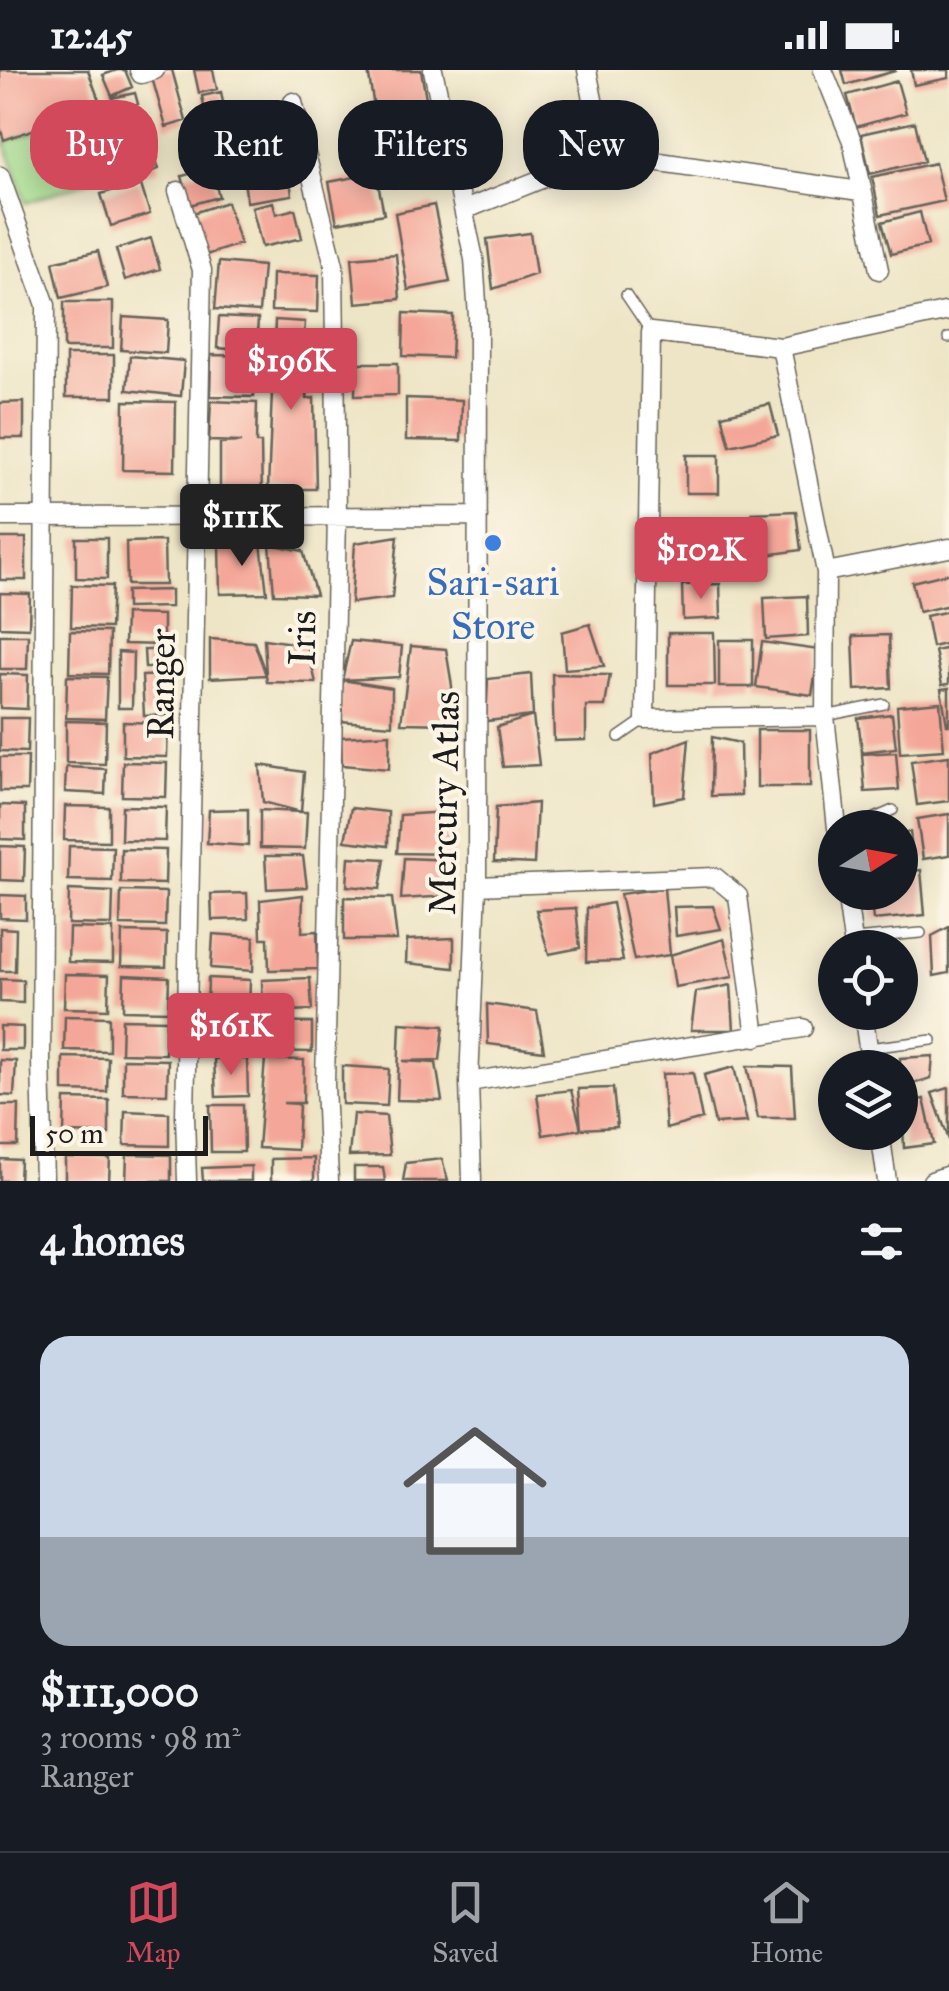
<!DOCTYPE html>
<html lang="en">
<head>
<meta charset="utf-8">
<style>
	body { margin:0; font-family:"IM FELL Great Primer",serif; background:#20242c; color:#f1f3f6; height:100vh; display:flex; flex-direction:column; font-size:38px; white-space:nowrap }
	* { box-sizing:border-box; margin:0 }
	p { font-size:32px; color:#9ea1a6 }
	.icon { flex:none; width:55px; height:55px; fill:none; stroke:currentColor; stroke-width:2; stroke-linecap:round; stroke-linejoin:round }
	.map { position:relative; height:1111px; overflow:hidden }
	.drawer { display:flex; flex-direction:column; background:#171b24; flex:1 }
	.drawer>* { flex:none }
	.hud { position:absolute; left:30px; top:30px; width:890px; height:90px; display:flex; gap:20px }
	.needle { width:65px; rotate:79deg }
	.controls { position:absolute; left:818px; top:740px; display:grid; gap:20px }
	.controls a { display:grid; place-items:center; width:100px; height:100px; border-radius:50%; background:#171b24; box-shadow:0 5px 25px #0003; font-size:50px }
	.scale { position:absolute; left:30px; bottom:25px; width:178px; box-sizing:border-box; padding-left:10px; border:5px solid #1c1c1c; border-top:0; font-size:28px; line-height:35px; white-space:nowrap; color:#1c1c1c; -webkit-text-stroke:8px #fcf5e5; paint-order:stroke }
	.price { position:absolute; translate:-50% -85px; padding:0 22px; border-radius:10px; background:#d1495b; color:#fff; font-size:32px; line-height:65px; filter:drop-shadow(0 2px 5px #0008) }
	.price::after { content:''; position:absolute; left:50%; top:60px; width:30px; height:22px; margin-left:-15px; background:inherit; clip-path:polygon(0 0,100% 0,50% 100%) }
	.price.selected { background:#222; color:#fff }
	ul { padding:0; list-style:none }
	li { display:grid; align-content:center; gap:20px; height:530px; padding:0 40px }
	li+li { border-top:2px solid #363941 }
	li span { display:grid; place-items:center; height:310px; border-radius:30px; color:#555 }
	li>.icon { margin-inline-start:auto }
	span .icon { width:180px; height:180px; fill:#fffc; stroke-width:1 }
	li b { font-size:42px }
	h2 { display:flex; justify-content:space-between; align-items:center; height:120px; padding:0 40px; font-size:42px }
	.pill { padding:0 35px; border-radius:40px; background:#171b24; box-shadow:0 5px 25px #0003; font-size:35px; line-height:90px }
	.pill.selected { background:#d1495b; color:#fff }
	.status { display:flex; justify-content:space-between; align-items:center; height:70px; padding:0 50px; background:#171b24; direction:ltr }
	.status svg { height:28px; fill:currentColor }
	.menu { display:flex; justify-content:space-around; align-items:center; height:140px; border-top:2px solid #363941; background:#171b24; font-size:28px; color:#9ea1a6 }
	.menu a { display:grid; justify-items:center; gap:5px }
	.menu .selected { color:#d1495b }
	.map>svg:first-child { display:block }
</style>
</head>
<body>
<div class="status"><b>12:45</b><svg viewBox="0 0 49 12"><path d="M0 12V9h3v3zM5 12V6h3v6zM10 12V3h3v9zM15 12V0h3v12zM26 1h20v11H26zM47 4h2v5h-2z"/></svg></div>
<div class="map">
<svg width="949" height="1111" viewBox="0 0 949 1111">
	<rect width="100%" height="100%" fill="#fcf5e5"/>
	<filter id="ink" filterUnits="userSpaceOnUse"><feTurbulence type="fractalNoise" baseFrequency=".01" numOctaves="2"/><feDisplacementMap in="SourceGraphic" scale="20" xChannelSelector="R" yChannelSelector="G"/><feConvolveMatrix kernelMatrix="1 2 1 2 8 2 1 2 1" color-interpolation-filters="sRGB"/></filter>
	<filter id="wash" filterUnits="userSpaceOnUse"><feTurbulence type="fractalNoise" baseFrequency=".0048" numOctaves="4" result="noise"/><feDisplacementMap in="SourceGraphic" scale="40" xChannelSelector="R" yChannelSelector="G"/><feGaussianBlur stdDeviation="2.25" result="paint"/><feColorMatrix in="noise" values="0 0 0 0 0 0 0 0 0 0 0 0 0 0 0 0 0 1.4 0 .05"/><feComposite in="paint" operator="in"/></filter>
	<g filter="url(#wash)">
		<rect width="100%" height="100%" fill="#eee5c6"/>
		<path fill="#a1da8c" stroke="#5e7b54" stroke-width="2.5" d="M111,35L132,96L26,133L5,72Z"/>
		<g id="blocks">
			<path fill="#f4a799" d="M0,0H88L101,36L4,70L0,57Z
				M117,0H125L132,17L112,26L103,5Z
				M163,0H172L186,51L166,57L151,4Z
				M194,0H213L217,19L199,23Z
				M368,0H421L440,108L394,117L381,55L377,56Z
				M842,0H895V1L846,15Z
				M911,0H949V8L914,15Z
				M897,11L906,43L856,57L847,25Z
				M221,22L225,43L206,47L202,26Z
				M135,23L138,34L115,39L112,28Z
				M135,38L142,57L123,63L117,44Z
				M915,52L924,91L870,104L861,64Z
				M228,55L235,87L211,93L204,61Z
				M148,65L159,99L137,106L126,73Z
				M285,75L292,125L247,132L240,82Z
				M935,93L944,131L880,145L872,107Z
				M211,98L219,127L190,135L182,106Z
				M376,103L384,144L337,153L329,112Z
				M140,112L150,144L111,156L101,124Z
				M227,132L240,174L203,186L190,144Z
				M273,132L276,144L295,139L302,168L262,177L252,137Z
				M434,135L450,212L408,220L395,143Z
				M920,142L928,175L891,184L882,152Z
				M530,163L536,204L493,219L487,169Z
				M151,168L160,199L125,210L116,179Z
				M98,181L107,217L61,228L53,192Z
				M396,184L400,229L356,233L352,188Z
				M219,192L263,196L259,242L215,239Z
				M272,204L319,205L318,242L271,241Z
				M64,232H113V278H64Z
				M404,243L453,245L451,288L403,286Z
				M123,247L168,250L166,283L121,280Z
				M219,247L258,249L256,281L217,278Z
				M275,250L305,252L302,292H309L307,329L314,328L316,419H268Z
				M66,285H114V327H66Z
				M211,285L254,286V327L210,326Z
				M130,286L184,291L181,326L127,320Z
				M355,293H398V325L355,326Z
				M406,328L462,330L461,371L406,370Z
				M124,331L176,332L175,401L123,400Z
				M211,331L257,333L256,373H261L262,430H220V373L241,372L209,371Z
				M24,332V368H0V333Z
				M770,334L778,365L730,376L722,345Z
				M686,385H719V423H686Z
				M796,441L801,480L752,487V443Z
				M398,466L392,528L351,533L355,473Z
				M0,468H26V510H0Z
				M76,468H107V509L76,508Z
				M684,468L723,469L722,503L682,501Z
				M164,471L165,515H127L126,472Z
				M261,473L267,523L220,524L219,474Z
				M270,474L303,481L316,525L274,524Z
				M949,503V535L919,542L912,512Z
				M720,514L721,548L683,550L682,515Z
				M72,515L112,516L110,558L71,557Z
				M171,520V537L126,538V521Z
				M0,523L30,524L29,558L0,557Z
				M807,526L808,566L766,569L764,528Z
				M949,541V573L932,577L926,546Z
				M125,544L163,545V575L124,574Z
				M590,554L604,596L565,599L562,562Z
				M70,561L109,562L108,604L69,603Z
				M668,563H714L715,615H668Z
				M0,565H28L27,599H0Z
				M889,565L891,618L855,620L853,566Z
				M210,569L254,572L266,605L264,569L307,575L316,613L267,612L266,605L210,608Z
				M719,570H753V617H719Z
				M351,571L402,576L399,607L342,610L392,618V655L340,651L342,610Z
				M762,572L819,580L812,625L756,617Z
				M411,576L446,579L452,616L451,654L401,653Z
				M949,578V614L942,615L935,581Z
				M144,580H165V598H145Z
				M118,582L133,583L132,638H118Z
				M0,604L28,605L27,639L0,638Z
				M531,604L533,646L486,651L488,609Z
				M552,604L610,605L605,636H586V670L554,671Z
				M169,605L171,645L144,646L142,606Z
				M67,606L107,607L105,649L66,648Z
				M949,618V655H947L941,619Z
				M940,632L944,680L900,683L897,636Z
				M892,644L896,678L862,682L858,648Z
				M533,646L539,695L503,697L497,657Z
				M0,648H28L27,682L0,681Z
				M66,651L106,652L105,694L66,693Z
				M123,652L168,653L167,687L123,686Z
				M757,660H810V717H757Z
				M390,664L389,699L342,695L341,667Z
				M712,667L740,673L741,725L711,726Z
				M689,669L684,727L654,733L652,683Z
				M896,682L899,720L865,722L862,684Z
				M949,686V731L917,735L911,691Z
				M0,687H28L27,721H0Z
				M123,692L167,693L166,727L122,726Z
				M260,695L304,702L301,742H307L305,779L260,778V740L301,742L263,732Z
				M66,697L106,699L105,724L65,722Z
				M537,733L534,794L494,792L496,737Z
				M0,735L25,736V770L0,769Z
				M65,736L109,737V771L64,770Z
				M122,736L166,737L165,771L121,770Z
				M351,738L388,742V776L345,771Z
				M248,739V776L207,773L209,740Z
				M445,742L453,784L397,783L400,745Z
				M949,744V785L923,789L917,749Z
				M910,762L913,788L900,790V763Z
				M0,776L25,777L24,811L0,810Z
				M69,776L113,777L112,811L68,810Z
				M121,779L166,780L165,814L121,813Z
				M265,786H303L307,817L267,819Z
				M349,787L385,789L380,819L347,816Z
				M404,788L452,790L449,826L401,829Z
				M921,800L925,845L873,850L870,822H900V802Z
				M664,818L670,885L634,890L620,824Z
				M69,820L113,822L112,855L68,854Z
				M121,821L166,822L165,856L120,855Z
				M247,823L248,849L212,850L211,824Z
				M0,825L26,826V849L0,848Z
				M303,825L302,862L317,861L318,899L269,900L268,868H261L260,830Z
				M344,827L392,828L397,870H344Z
				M612,833L623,891L586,892L587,838Z
				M713,836L721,859L676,866L674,837Z
				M576,838L580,878L549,884L536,840Z
				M949,857V903L934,906L932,866Z
				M0,858L16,859L15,901H0Z
				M69,858L113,859V893L68,892Z
				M122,862L167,863L166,897L121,896Z
				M213,864L254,867L253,901L211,898Z
				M454,868V898L406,893L407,870Z
				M724,869L733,907L675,917L670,885Z
				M65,904L109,905L108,939L64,938Z
				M124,905L169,907L168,941L123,940Z
				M208,908L250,910L249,942L207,940Z
				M310,908L312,940L263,942L262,910Z
				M0,909L23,910V933L0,932Z
				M731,915L734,960H691L696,922Z
				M487,934L537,941L544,981L488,974Z
				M65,946L109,947V981L64,980Z
				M199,948L245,950L244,984L198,982Z
				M122,949L166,950L165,984L121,983Z
				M262,952L312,953V982L262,981Z
				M400,953L444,956L440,990L403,991L436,993L442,1031L397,1030Z
				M0,956L23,957V980H0Z
				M933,986L931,1008L900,1018V988Z
				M63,987L108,988L107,1022L63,1021Z
				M123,989L168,990L167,1024L123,1023Z
				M214,989H247L248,1026L216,1027Z
				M265,989L304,990L303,1033H283L299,1034L297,1080L258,1078Z
				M0,990L16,991L14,1026L0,1025Z
				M342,996L389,999L387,1036L342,1034Z
				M747,996L792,997L795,1048H758Z
				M734,997L747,1052L715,1054L704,1005Z
				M693,1003L702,1049L666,1059L662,1004Z
				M613,1018L617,1057L581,1059L578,1019Z
				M949,1018V1070L932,1023Z
				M571,1020L581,1059L543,1065L537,1024Z
				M65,1029L109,1030V1064L64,1063Z
				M924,1029L934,1074L904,1078L902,1033Z
				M0,1035H19L18,1076H0Z
				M210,1035H243L244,1082H211Z
				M125,1041L169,1043V1076L124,1075Z
				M353,1044L386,1046L390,1085L349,1086Z
				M127,1084L171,1085V1111H126Z
				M65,1087L110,1088L109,1111H65Z
				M314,1088V1111H271V1089Z
				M0,1089L20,1090L19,1111H0Z
				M442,1089L448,1111H403L406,1093Z
				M251,1096V1111H203L202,1098Z
				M354,1097H383L385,1111H354Z"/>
		</g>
	</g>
	<g filter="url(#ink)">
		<use href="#blocks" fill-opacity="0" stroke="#666258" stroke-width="2.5"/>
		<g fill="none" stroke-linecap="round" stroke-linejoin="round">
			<g stroke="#666258" stroke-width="12">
				<path id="service" d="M626,225L651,262
					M948,268H949
					M825,646L884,634
					M619,667L645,649
					M852,758L893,740
					M853,869L921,863
					M868,978L932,970"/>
			</g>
			<g stroke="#666258" stroke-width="21">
				<path id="minor" d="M139,0L141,4L155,0
					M433,0L474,189L478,247L477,816L469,1012L472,1111
					M587,0L604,84
					M823,0L852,71L879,200
					M293,32L334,195L337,446L325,1014L329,1111
					M0,106L46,235L41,991L44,1111
					M178,121L202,200L185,1046L187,1111
					M464,140L604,84L860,121
					M781,277L826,502L825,646L837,758
					M0,447L478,446
					M826,502L949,478
					M825,646L645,649L651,262L781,277L949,241
					M477,816L715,807L738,826L756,967
					M846,822L854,878
					M863,942L871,998
					M469,1012L803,958
					M880,1062L887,1111
					M932,1111L949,1105"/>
			</g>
			<use href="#service" stroke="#fff" stroke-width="9"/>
			<use href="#minor" stroke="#fff" stroke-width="18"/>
		</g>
	</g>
	<circle fill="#3f7fe0" stroke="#fcf5e5" stroke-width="4" cx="493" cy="473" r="10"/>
	<g text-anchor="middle" stroke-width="8" stroke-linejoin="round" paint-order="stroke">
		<g font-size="38" fill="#366cbe" stroke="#fcf5e5">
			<text x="493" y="525">Sari-sari<tspan x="493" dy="44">Store</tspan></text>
		</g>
		<g font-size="38" fill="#1c1c1c" stroke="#fcf5e5">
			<text transform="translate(302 568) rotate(-89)" y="13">Iris</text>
			<text transform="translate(161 614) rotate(-89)" y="13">Ranger</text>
			<text transform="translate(444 733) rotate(-89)" y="13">Mercury Atlas</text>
		</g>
	</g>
</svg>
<div class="controls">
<a><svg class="needle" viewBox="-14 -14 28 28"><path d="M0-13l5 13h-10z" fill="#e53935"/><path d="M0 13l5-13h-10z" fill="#9ea1a6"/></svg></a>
<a><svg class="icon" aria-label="locate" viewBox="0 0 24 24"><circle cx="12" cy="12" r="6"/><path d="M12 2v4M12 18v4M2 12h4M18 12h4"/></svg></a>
<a><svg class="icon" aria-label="layers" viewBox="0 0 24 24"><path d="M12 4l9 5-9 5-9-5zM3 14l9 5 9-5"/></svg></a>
</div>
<div class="scale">50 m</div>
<b class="price" style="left:291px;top:343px">$196K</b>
<b class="price selected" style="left:242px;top:499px">$111K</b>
<b class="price" style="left:701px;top:532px">$102K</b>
<b class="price" style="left:231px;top:1008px">$161K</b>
<div class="hud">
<a class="pill selected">Buy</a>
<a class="pill">Rent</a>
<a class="pill">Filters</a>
<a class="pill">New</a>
</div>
</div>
<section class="drawer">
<h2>4 homes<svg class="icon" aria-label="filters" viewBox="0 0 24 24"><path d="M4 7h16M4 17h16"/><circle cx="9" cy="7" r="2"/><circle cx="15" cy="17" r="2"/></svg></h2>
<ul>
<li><span style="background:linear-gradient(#c9d6e8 65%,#9aa5b1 0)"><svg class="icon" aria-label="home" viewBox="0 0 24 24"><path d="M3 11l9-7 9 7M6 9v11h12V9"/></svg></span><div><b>$111,000</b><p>3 rooms · 98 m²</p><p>Ranger</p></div></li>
</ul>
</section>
<nav class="menu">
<a class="selected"><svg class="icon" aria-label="map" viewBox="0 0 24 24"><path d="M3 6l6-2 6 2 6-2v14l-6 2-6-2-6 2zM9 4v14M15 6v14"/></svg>Map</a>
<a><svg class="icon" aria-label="saved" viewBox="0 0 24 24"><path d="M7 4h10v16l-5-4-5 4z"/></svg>Saved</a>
<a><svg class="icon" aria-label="home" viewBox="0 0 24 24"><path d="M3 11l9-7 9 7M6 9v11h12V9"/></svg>Home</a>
</nav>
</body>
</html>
